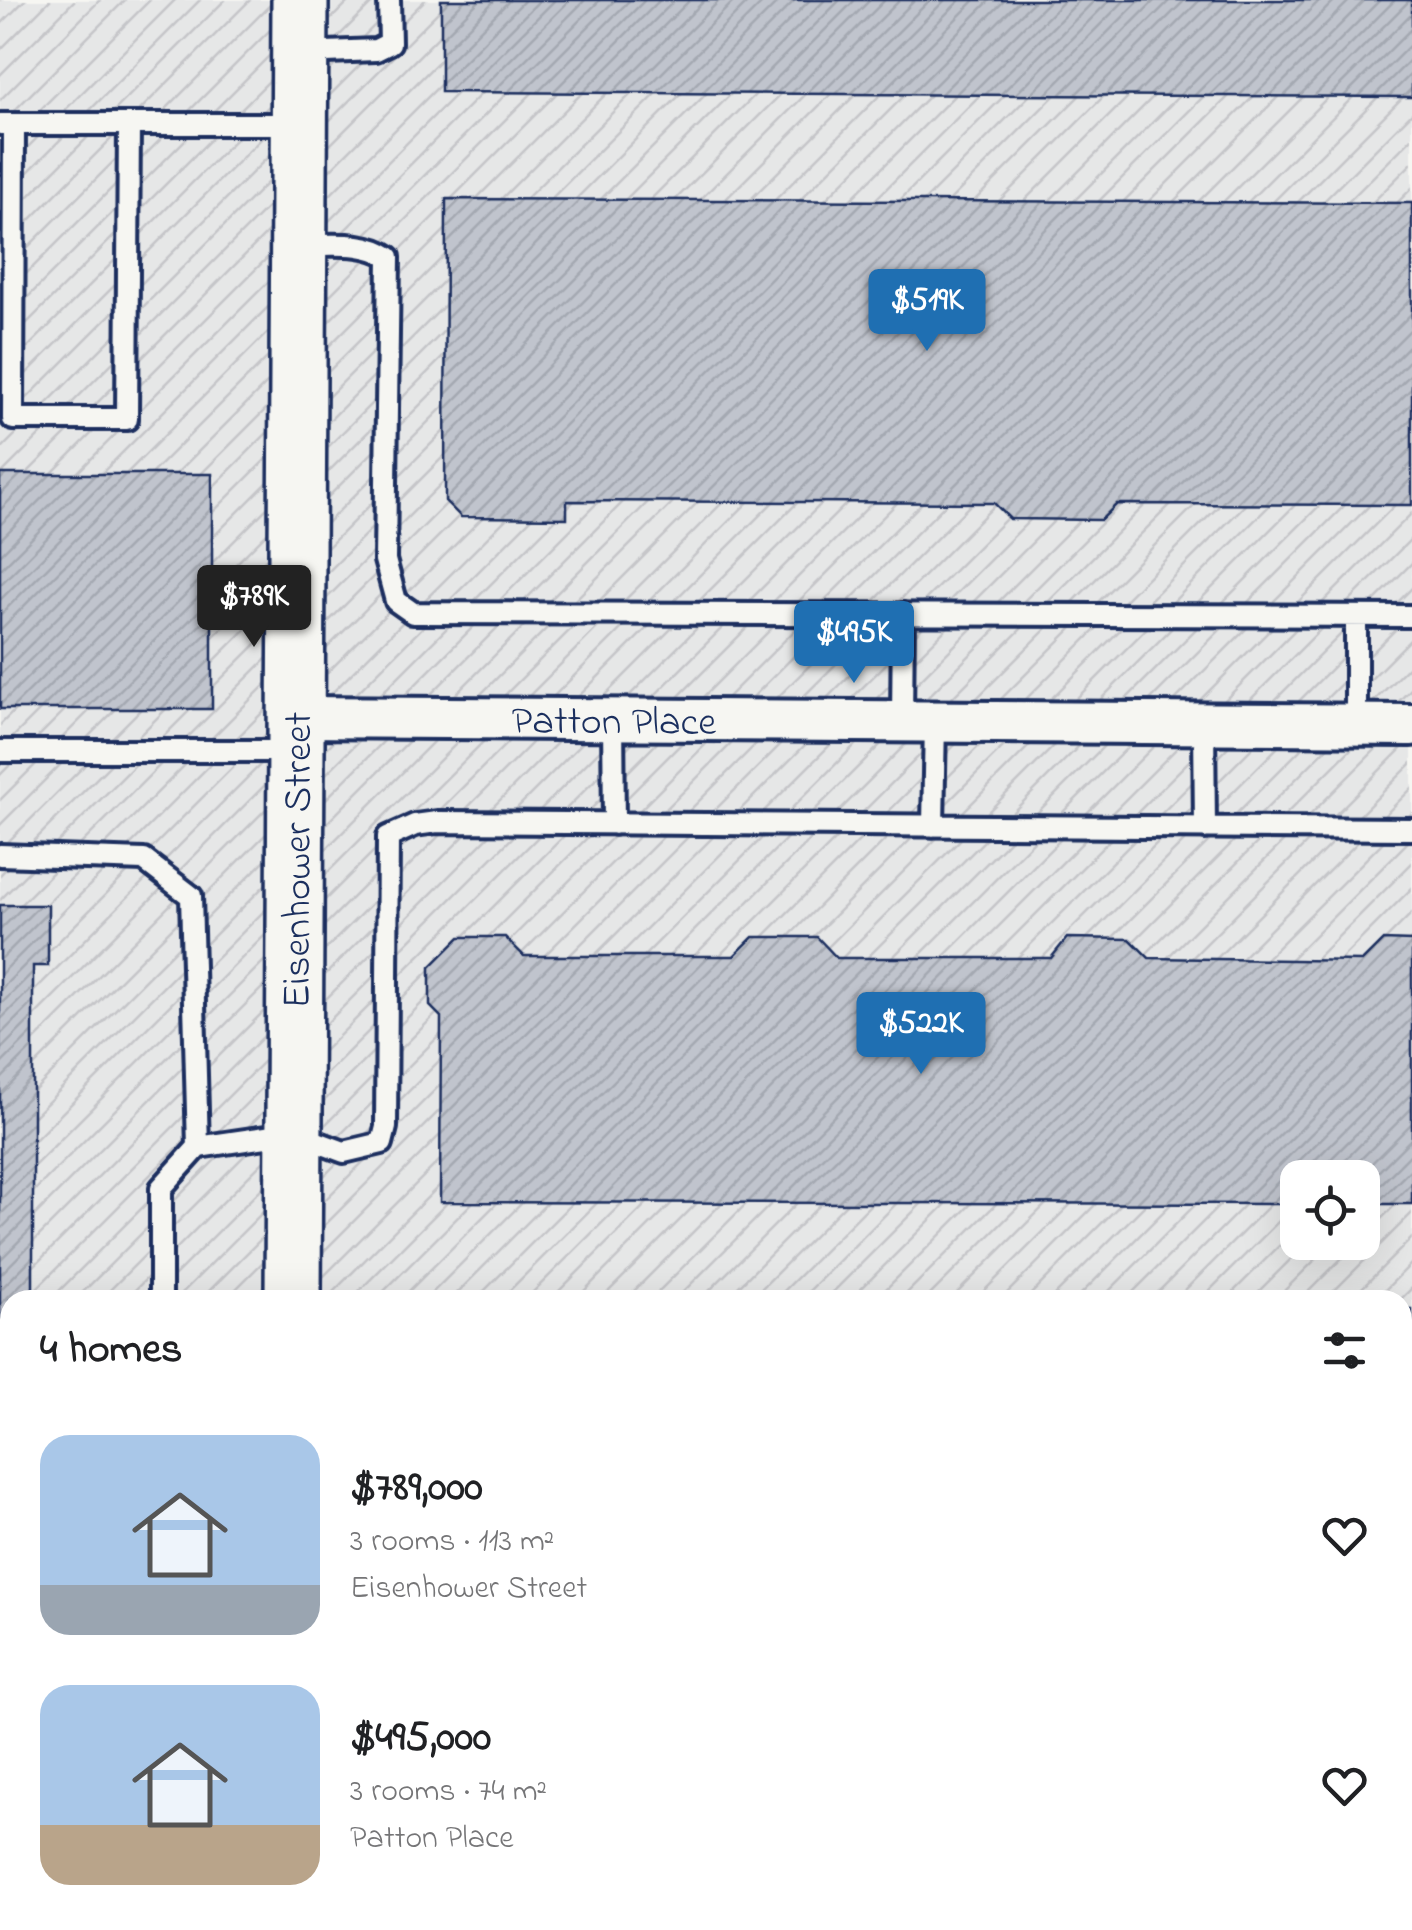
<!DOCTYPE html>
<html lang="en">
<head>
<meta charset="utf-8">
<style>
	body { margin:0; font-family:"Indie Flower",sans-serif; background:#f6f6f6; color:#202124; height:100vh; display:flex; flex-direction:column; font-size:38px; white-space:nowrap }
	* { box-sizing:border-box; margin:0 }
	p { font-size:32px; color:#757577 }
	.icon { flex:none; width:55px; height:55px; fill:none; stroke:currentColor; stroke-width:2; stroke-linecap:round; stroke-linejoin:round }
	.map { position:relative; flex:1; overflow:hidden }
	.sheet { position:absolute; left:0px; top:1290px; width:1412px; height:640px; display:flex; flex-direction:column; background:#fff; border-radius:30px 30px 0 0; box-shadow:0 10px 40px #0002 }
	.sheet>* { flex:none }
	.buttons { position:absolute; left:1280px; top:1160px; display:grid; gap:20px }
	.buttons a { display:grid; place-items:center; width:100px; height:100px; border-radius:20px; background:#fff; box-shadow:0 10px 40px #0002; font-size:50px }
	.price { position:absolute; translate:-50% -85px; padding:0 22px; border-radius:10px; background:#1f6fb2; color:#fff; font-size:32px; line-height:65px; filter:drop-shadow(0 2px 5px #0008) }
	.price::after { content:''; position:absolute; left:50%; top:60px; width:30px; height:22px; margin-left:-15px; background:inherit; clip-path:polygon(0 0,100% 0,50% 100%) }
	.price.selected { background:#222; color:#fff }
	ul { padding:0; list-style:none }
	li { display:flex; align-items:center; gap:30px; height:250px; padding:0 40px }
	li span { display:grid; place-items:center; flex:none; width:280px; height:200px; border-radius:30px; color:#555 }
	li>.icon { margin-inline-start:auto }
	span .icon { width:120px; height:120px; fill:#fffc; stroke-width:1 }
	li b { font-size:42px }
	h2 { display:flex; justify-content:space-between; align-items:center; height:120px; padding:0 40px; font-size:42px }
	.map>svg:first-child { display:block }
</style>
</head>
<body>
<div class="map">
<svg width="1412" height="1930" viewBox="0 0 1412 1930">
	<defs>
		<pattern id="industrial-furrows" width="10" height="10" patternUnits="userSpaceOnUse" patternTransform="scale(2.5)"><rect width="10" height="10" fill="#e6e7e7"/><path d="M-1 1l2-2M0 10L10 0M9 11l2-2" fill="none" stroke="#c5c6c9"/></pattern>
		<pattern id="building-hatch" width="6" height="6" patternUnits="userSpaceOnUse" patternTransform="scale(2.5)"><rect width="6" height="6" fill="#c0c4cd"/><path d="M-1 1l2-2M0 6l6-6M5 7l2-2" fill="none" stroke="#a4a9b2"/></pattern>
	</defs>
	<rect width="100%" height="100%" fill="#f6f6f2"/>
	<filter id="ink" filterUnits="userSpaceOnUse"><feTurbulence type="fractalNoise" baseFrequency=".01" numOctaves="2"/><feDisplacementMap in="SourceGraphic" scale="20" xChannelSelector="R" yChannelSelector="G"/><feConvolveMatrix kernelMatrix="1 2 1 2 8 2 1 2 1" color-interpolation-filters="sRGB"/></filter>
	<g filter="url(#ink)">
		<path fill="url(#industrial-furrows)" fill-rule="evenodd" d="M0,0H1412V1930H0ZM1298,1178H1362V1242H1298ZM10,1300H1402V1920H10Z"/>
		<path fill="url(#building-hatch)" stroke="#1b2f5e" stroke-width="2.5" d="M441,0H1412V97L441,92Z
			M446,199L1412,203V505L1117,504L1101,520L1010,519L994,503L567,501V518L461,517L445,501Z
			M0,474H212V709H0Z
			M0,905H48V966H33V1300H10V1745H0Z
			M460,937H505L524,956H734L753,937H817L837,958H1051L1067,938L1130,939L1149,958L1362,961L1383,940L1412,941V1204H1362V1178H1298V1204L440,1202L441,1017L430,1006V967Z
			M1402,1309H1412V1614H1402Z
			M0,1858H10V1920H29L28,1930H0Z"/>
		<g fill="none" stroke-linecap="round" stroke-linejoin="round">
			<g stroke="#1b2f5e" stroke-width="28">
				<path id="lane" d="M302,53L376,50L390,43L389,0
					M0,124H298
					M14,124L13,419H127L129,124
					M301,245C329,246 365,240 389,257L385,560L396,601L413,613L1412,616
					M613,720L614,824
					M902,721L903,614
					M1204,723L1205,828
					M1356,724V616
					M0,751H294
					M933,826L935,721
					M0,855L144,860L191,896L198,1147
					M161,1300V1188L198,1147L293,1133L344,1152L382,1143L386,1127L388,837L415,825L437,822L1412,829
					M1402,1733H1412
					M0,1801H10
					M1158,1920L1412,1922
					M164,1930L165,1920
					M381,1930L380,1923L540,1920
					M935,1930V1920"/>
			</g>
			<g stroke="#1b2f5e" stroke-width="48">
				<g id="street">
					<path id="s1" d="M296,717L1412,725"/>
					<path d="M1402,1827H1412"/>
				</g>
			</g>
			<g stroke="#1b2f5e" stroke-width="62">
				<g id="secondary">
					<path id="s2" d="M293,1300L300,0"/>
					<path d="M289,1930V1920"/>
				</g>
			</g>
			<use href="#lane" stroke="#f6f6f2" stroke-width="20"/>
			<use href="#street" stroke="#f6f6f2" stroke-width="40"/>
			<use href="#secondary" stroke="#f6f6f2" stroke-width="55"/>
		</g>
	</g>
	<g text-anchor="middle" stroke-width="9" stroke-linejoin="round" paint-order="stroke">
		<g font-size="40" fill="#1b2f5e" stroke="#f6f6f2">
			<text dy="14" stroke="none"><textPath href="#s1" startOffset="318">Patton Place</textPath></text>
			<text dy="14" stroke="none"><textPath href="#s2" startOffset="440">Eisenhower Street</textPath></text>
		</g>
	</g>
</svg>
<div class="buttons">
<a><svg class="icon" aria-label="locate" viewBox="0 0 24 24"><circle cx="12" cy="12" r="6"/><path d="M12 2v4M12 18v4M2 12h4M18 12h4"/></svg></a>
</div>
<b class="price" style="left:927px;top:354px">$519K</b>
<b class="price selected" style="left:254px;top:650px">$789K</b>
<b class="price" style="left:854px;top:686px">$495K</b>
<b class="price" style="left:921px;top:1077px">$522K</b>
<section class="sheet">
<h2>4 homes<svg class="icon" aria-label="filters" viewBox="0 0 24 24"><path d="M4 7h16M4 17h16"/><circle cx="9" cy="7" r="2"/><circle cx="15" cy="17" r="2"/></svg></h2>
<ul>
<li><span style="background:linear-gradient(#a9c7e8 75%,#9aa5b1 0)"><svg class="icon" aria-label="home" viewBox="0 0 24 24"><path d="M3 11l9-7 9 7M6 9v11h12V9"/></svg></span><div><b>$789,000</b><p>3 rooms · 113 m²</p><p>Eisenhower Street</p></div><svg class="icon" aria-label="heart" viewBox="0 0 24 24"><path d="M12 20l-8-8c-3-5 5-10 8-4 3-6 11-1 8 4z"/></svg></li>
<li><span style="background:linear-gradient(#a9c7e8 70%,#b9a48a 0)"><svg class="icon" aria-label="home" viewBox="0 0 24 24"><path d="M3 11l9-7 9 7M6 9v11h12V9"/></svg></span><div><b>$495,000</b><p>3 rooms · 74 m²</p><p>Patton Place</p></div><svg class="icon" aria-label="heart" viewBox="0 0 24 24"><path d="M12 20l-8-8c-3-5 5-10 8-4 3-6 11-1 8 4z"/></svg></li>
</ul>
</section>
</div>
</body>
</html>
